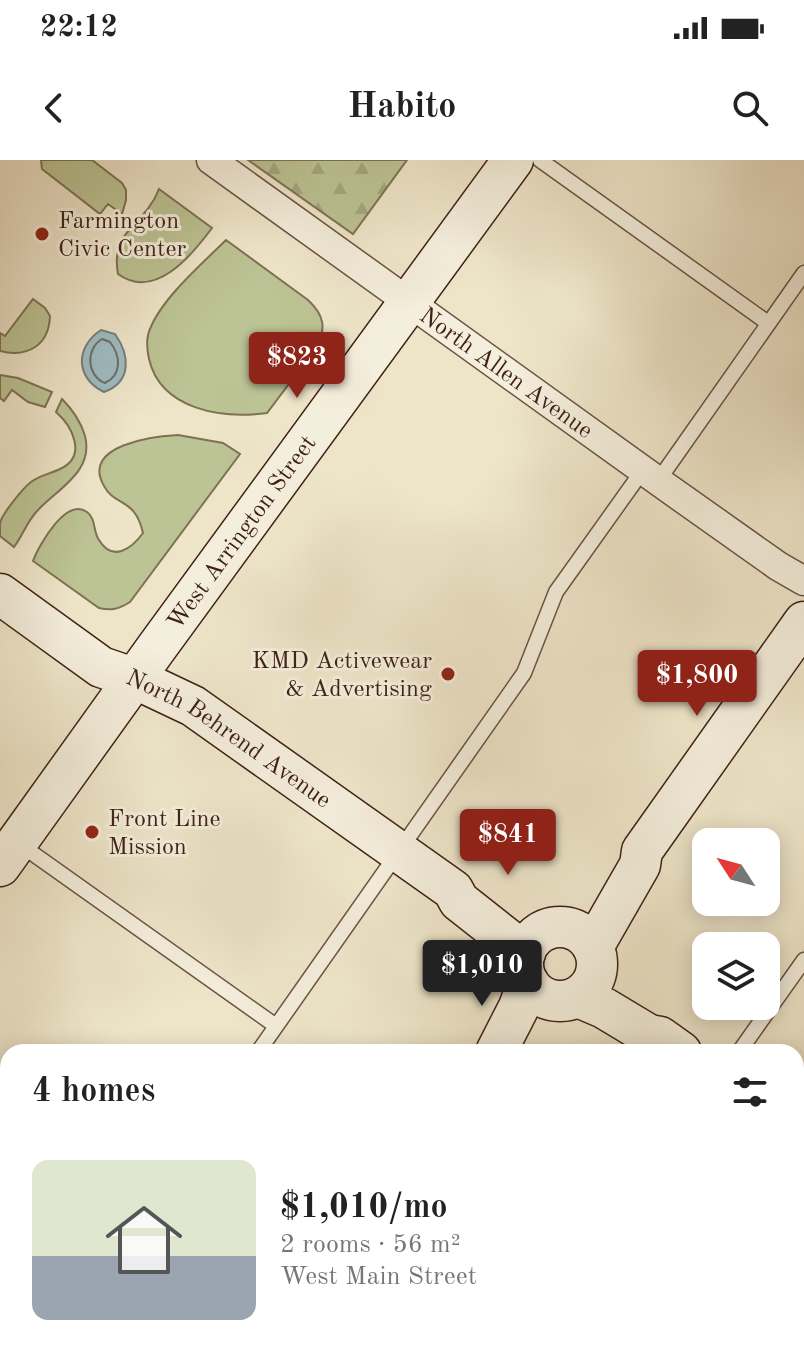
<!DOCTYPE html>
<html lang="en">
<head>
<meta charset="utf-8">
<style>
	body { margin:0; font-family:"Old Standard TT",serif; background:#f6f6f6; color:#222; height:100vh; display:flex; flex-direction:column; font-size:30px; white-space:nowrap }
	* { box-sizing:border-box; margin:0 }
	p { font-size:26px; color:#767676 }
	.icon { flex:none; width:44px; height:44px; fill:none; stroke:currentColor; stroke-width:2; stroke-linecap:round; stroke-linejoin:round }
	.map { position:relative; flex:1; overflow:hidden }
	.panel { position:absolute; left:0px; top:884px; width:804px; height:314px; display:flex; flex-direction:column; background:#fff; border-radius:24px 24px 0 0; box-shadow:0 4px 20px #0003 }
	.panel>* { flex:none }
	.needle { width:52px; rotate:306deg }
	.fabs { position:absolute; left:692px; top:668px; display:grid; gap:16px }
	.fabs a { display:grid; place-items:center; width:88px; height:88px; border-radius:16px; background:#fff; box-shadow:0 4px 20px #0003; font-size:40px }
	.price { position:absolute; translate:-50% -68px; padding:0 18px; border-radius:8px; background:#8f2418; color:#fff; font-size:26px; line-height:52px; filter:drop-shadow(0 2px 4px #0008) }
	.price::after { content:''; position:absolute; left:50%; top:48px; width:24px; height:18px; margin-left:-12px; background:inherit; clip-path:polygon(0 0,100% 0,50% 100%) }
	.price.current { background:#222; color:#fff }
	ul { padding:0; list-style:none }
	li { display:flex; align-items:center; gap:24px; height:200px; padding:0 32px }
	li span { display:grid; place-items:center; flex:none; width:224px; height:160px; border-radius:16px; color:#555 }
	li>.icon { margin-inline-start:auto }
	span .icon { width:96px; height:96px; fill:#fffc; stroke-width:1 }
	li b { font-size:34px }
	h2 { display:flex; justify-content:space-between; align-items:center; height:96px; padding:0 32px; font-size:34px }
	.status { display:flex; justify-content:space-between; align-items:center; height:56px; padding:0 40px; background:#fff; direction:ltr }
	.status svg { height:22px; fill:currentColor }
	header { display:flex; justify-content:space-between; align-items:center; height:104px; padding:0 32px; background:#fff; font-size:36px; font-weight:700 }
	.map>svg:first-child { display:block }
</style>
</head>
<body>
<div class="status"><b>22:12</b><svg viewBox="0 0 49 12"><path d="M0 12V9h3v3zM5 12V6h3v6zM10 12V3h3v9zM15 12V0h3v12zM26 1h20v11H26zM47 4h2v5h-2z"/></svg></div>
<header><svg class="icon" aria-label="back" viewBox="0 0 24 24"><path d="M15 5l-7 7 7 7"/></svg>Habito<svg class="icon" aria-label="search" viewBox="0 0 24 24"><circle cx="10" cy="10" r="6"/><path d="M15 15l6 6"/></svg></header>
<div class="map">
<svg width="804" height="1197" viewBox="0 0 804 1197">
	<defs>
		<pattern id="forest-firs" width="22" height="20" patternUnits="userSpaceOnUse" patternTransform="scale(2)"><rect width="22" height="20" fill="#bcc394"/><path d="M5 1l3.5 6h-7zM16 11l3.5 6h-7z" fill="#a3a77f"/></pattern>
	</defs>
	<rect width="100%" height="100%" fill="#eee5c9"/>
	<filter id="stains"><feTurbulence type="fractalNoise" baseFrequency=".0025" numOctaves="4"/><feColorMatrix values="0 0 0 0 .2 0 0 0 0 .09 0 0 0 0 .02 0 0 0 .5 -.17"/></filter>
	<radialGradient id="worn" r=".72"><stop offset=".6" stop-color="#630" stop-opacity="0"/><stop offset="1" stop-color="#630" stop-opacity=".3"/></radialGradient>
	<path fill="#bcc394" stroke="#7e7254" stroke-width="2" d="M41,0H92L122,23L126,30V40L122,54L108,44L100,54L42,9Z
		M159,29L212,68C192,95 155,141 118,114C110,68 144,68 159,29Z
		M226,80L308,140C324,155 327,168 316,188L267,253C222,259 161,250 149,199C147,190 146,178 150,169C162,138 203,103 226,80Z
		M33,139L45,148L50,156C49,185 28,198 0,191V173L5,176Z
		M0,215L18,218L52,232L45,247L28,242L12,230L4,241L0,238Z
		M62,239C72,249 81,262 85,276C94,311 59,328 38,350C27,361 23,375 14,387L0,376C0,371 0,367 0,363C2,354 23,328 31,322C40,315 50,314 60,309C88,296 72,266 56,252Z
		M178,275L223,283L240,294L130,442C119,449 111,451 99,448L33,401C39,385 66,337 87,352C96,358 93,372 99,380C113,403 132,388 143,373C135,337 115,347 104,326C80,285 155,276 178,275Z"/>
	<path fill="url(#forest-firs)" stroke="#7e7254" stroke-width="2" d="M248,0H407L353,74Z"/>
	<path fill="#9ebcc1" stroke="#787e7c" stroke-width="2" d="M101,170L115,174C130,195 132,222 104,232C75,218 75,187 101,170Z"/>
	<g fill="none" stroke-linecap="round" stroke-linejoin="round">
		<path stroke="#6e6e6b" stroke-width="2" d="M102,179L110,182C121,196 122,215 105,223C87,216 85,189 102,179Z"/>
		<g stroke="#6b5242" stroke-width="17">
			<path id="lane" d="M540,0L768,163
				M658,321L804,113
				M18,683L276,866
				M258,892L524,513L556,432L643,310
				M739,892L804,800
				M0,1191L8,1197
				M42,1197L47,1190
				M524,1197L529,1190"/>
		</g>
		<g stroke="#6b5242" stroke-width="31">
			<g id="street">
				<path id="s1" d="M211,0L658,321L778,406L804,421"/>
				<path d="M0,935L8,941"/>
				<path d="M379,1190L389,1197"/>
			</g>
		</g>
		<g stroke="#3f2115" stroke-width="43">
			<g id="secondary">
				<path id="s2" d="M0,434L101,507L136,519L193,546L453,730L459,741L525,793"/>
				<path id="s3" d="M0,706L157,487L513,0"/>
				<circle cx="560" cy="804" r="37"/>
				<path d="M593,787L640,705L642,691L804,462"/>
				<path d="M578,837L604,848L649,875L660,877L681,892"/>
				<path d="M496,892L519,847L528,822"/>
				<path d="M796,973L804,979"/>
				<path d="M284,1197L289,1190"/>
			</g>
		</g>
		<g stroke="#3f2115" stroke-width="47">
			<path id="primary" d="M796,1099L804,1088
				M796,1163L804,1152
				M727,1197L732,1190
				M772,1197L777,1190"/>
		</g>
		<use href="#lane" stroke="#f4eedc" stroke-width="14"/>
		<use href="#street" stroke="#f4eedc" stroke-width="28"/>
		<use href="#secondary" stroke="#f4eedc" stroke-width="40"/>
		<use href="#primary" stroke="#eee5c9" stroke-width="44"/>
	</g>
	<g fill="#8f2418" stroke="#f4eedc" stroke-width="3">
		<circle cx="42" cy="74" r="8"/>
		<circle cx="448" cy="514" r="8"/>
		<circle cx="92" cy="672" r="8"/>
	</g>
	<g text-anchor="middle" stroke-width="6" stroke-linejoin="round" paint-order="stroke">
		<g font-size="24" fill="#3f2115" stroke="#f4eedc" text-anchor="start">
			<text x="58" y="68">Farmington<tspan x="58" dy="28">Civic Center</tspan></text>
			<text x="432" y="508" text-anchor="end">KMD Activewear<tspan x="432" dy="28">&amp; Advertising</tspan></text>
			<text x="108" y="666">Front Line<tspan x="108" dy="28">Mission</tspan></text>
		</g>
		<g font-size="24" fill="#3f2115" stroke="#f4eedc">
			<text dy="8" stroke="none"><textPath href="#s1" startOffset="364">North Allen Avenue</textPath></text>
			<text dy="8" stroke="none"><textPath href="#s3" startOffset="412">West Arrington Street</textPath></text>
			<text dy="8" stroke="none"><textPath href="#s2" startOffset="272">North Behrend Avenue</textPath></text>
		</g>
	</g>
	<rect width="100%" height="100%" filter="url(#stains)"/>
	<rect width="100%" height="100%" fill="url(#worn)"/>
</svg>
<div class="fabs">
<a><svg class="needle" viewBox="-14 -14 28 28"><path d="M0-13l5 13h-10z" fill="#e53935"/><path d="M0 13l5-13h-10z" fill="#767676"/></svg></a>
<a><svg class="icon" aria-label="layers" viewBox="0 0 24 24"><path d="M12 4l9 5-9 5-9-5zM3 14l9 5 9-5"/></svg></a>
</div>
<b class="price" style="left:297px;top:240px">$823</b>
<b class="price" style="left:697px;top:558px">$1,800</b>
<b class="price" style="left:508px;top:717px">$841</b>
<b class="price current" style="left:482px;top:848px">$1,010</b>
<section class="panel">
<h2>4 homes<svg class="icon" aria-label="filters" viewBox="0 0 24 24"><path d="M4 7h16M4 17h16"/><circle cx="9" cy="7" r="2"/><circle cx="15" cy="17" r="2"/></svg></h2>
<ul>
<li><span style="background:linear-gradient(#dfe7d0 60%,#9aa5b1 0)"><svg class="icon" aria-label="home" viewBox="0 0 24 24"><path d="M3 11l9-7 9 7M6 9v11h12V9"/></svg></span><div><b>$1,010/mo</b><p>2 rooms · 56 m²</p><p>West Main Street</p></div></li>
</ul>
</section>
</div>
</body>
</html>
